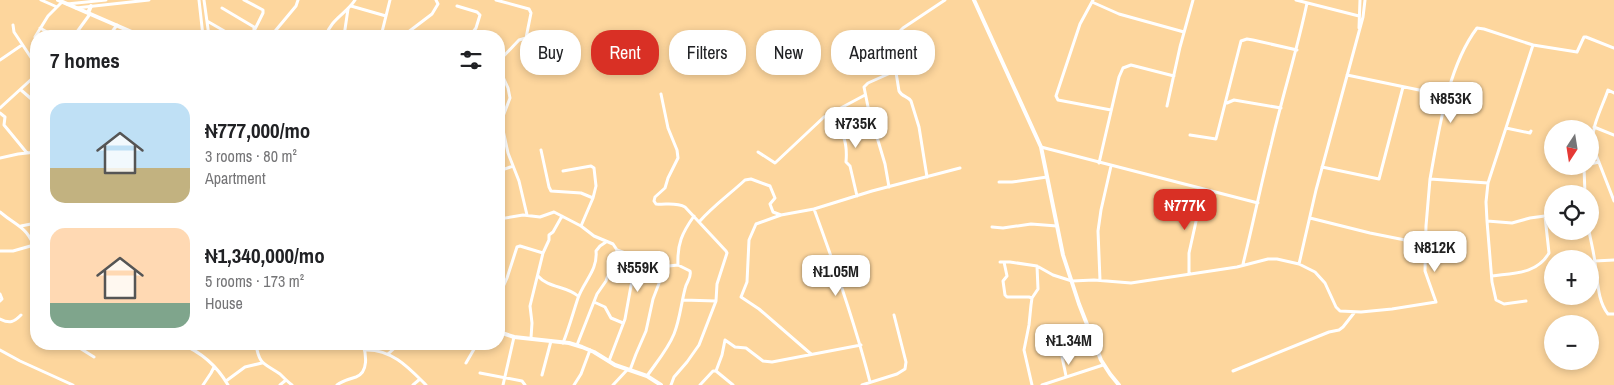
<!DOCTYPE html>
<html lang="en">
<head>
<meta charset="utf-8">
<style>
	body { margin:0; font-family:"Archivo Narrow",sans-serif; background:#f2f2f2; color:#202124; height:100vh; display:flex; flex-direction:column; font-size:19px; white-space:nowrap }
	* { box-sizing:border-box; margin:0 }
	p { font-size:16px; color:#757577 }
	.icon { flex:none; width:28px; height:28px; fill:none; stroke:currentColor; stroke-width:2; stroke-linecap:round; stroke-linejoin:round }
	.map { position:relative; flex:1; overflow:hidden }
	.side { position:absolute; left:30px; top:30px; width:475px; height:320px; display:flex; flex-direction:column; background:#fff; border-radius:20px; box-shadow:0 2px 8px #0003 }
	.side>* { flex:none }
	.hud { position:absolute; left:520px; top:30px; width:475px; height:45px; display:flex; gap:10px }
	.needle { width:32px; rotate:192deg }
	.controls { position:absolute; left:1544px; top:120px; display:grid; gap:10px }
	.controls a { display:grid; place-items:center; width:55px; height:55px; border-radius:50%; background:#fff; box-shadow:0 2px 8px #0003; font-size:25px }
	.price { position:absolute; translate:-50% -42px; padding:0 11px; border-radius:10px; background:#fff; color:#222; font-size:16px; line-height:32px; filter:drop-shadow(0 1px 2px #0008) }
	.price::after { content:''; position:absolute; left:50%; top:30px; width:15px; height:11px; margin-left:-8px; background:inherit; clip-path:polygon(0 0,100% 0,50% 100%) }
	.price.current { background:#d93025; color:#fff }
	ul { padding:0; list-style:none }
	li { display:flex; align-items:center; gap:15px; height:125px; padding:0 20px }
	li span { display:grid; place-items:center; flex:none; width:140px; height:100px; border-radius:15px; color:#555 }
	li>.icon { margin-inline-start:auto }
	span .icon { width:60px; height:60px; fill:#fffc; stroke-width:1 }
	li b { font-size:21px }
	h2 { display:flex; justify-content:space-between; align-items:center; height:60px; padding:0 20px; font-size:21px }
	.chip { padding:0 18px; border-radius:20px; background:#fff; box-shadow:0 2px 8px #0003; font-size:18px; line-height:45px }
	.chip.current { background:#d93025; color:#fff }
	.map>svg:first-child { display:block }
</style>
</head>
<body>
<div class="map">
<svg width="1614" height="385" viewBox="0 0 1614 385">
	<rect width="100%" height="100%" fill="#fdd69d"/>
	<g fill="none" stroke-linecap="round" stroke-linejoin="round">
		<path stroke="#fff" stroke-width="3" d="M41,0L57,7
			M199,0L203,36
			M204,0L209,36
			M244,0L263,10V13L255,29
			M496,0L529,9L531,13L526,38L519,40L499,61
			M1093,0L1080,24L1056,96L1058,100L1111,110
			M1296,0L1359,16
			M1092,2L1119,14L1184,32
			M67,4L106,0
			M351,6L386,16
			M457,6L477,12L480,15L476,28L470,36
			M76,8L149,0
			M222,8L254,27V30L251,36
			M207,21L233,36
			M13,25L14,32L36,65
			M40,28L54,36
			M1359,28L1360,0
			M74,36L90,14
			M109,36L117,25
			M271,36L296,6L298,0
			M326,36C330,20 347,13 355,0
			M344,36L348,9
			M381,36L390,0
			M403,36L432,14L438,4L436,0
			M35,37L48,16L62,2
			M0,60L22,45
			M499,68L508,88L510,98L502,119L503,130L508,153L519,181L527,215
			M1347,75L1448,96
			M21,90L36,103
			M1614,93L1608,90C1602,108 1590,128 1593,147L1614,201
			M661,94L668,128L677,150L678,158L668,178L665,188L655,197L654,201L656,204C666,205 676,202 685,207L726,251L727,253L717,284L716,301L699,345L687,362L674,377L671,385
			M1227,103L1234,100L1281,108
			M1167,106L1180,47L1193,0
			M0,108L36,75
			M0,113L5,117L4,125L27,153
			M829,113C842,131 848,139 846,162L850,166L857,196
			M1594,127L1614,135
			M1506,128L1530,133L1531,131
			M1190,135L1216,139L1241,41L1247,39L1253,40L1297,50
			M1041,147L1258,203
			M541,150L549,187L551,191L581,193L593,198
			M758,152L775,163L824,117L865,95
			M0,158L18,154L36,152
			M1099,163L1119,77L1123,68L1131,65L1174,76
			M1590,164L1599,162
			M1322,167L1379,179L1403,87
			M499,171L513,166
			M563,171L591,166L594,168L596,186L593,198L581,226
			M927,177L919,127L911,101C908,96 902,97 899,91L894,60L898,33L903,28L945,0
			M999,182H1012L1047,177
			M1488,183L1430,179C1439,131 1447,68 1477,28L1484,29L1533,45
			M889,187L885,164L868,107L864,87L868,83L895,71
			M1585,194L1584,167L1585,166
			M814,209C835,266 855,323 870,382
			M0,212C19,228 27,226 36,251
			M1552,215L1530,218L1512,223L1487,221L1486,202L1488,183L1533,45L1577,52L1584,37H1586L1614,48
			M1310,218L1370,233L1425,244
			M499,219L523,215L540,217L554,212L581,226L594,236L613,244L617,250L656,264L659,267L678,265L690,271C692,278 686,282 685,289C681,304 680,319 674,334C668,349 656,363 647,376
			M1487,221L1492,282L1496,300L1504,304L1526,301
			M699,222C713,206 730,194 745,180L751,179L770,186L775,198L770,204L773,212L781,215
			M21,226L36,223
			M992,227L1003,228L1031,224L1057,226
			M1589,231C1591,242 1594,253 1595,263C1598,280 1597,300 1608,314H1614
			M0,251H13L34,245
			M1595,261L1614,260
			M1000,262H1010L1037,266L1053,275L1072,281L1094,280L1131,283L1237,267L1268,259H1277L1299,264L1315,272L1325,283L1336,307L1340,311L1361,312L1392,309L1436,302L1425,271L1426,226L1430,179
			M1004,262L1007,276L1003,281L1005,295L1007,297H1029L1032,298
			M1243,264C1253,224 1261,184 1271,145C1282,97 1297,51 1307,3
			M1299,264L1316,190L1363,17L1365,0
			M678,265C677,244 682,233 694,216
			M1189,274V253L1203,190
			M538,276C548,288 567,286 578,296
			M1492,276C1514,273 1537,274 1549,253L1545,216
			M1100,280L1098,231L1101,210L1111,166
			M0,294L2,299L0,301
			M499,296L507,278L517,247L520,246L543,253
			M683,300L716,301
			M594,302L605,307L611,318L623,323
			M0,319C10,324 14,322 21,315
			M1056,327L1066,376
			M531,338L532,323L530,306L543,253L549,240V235L553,232L562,216
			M563,343C569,328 573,313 578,298C584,281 598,270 596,251L600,246L606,242
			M76,344L78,347L94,357
			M181,344C201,352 217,366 228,385
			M256,344C259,365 264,363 280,374C284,378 288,382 292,385
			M439,344H440
			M577,345L597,294L606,281L617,250
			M0,350L20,361L73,385
			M365,350C392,349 409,368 426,385
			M388,354L399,344
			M811,354L759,309L741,297L747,282L749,240L756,224L781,215L814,209L872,191L960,168
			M609,361L625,319L636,258
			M466,363L477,344
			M630,370L636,354L646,331L653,299L661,278L659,267
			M716,371L733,385
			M1233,371L1329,332L1339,330L1343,327L1354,313
			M480,373L522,381L525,385
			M542,375L551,341
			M226,381L245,367L262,363
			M203,385L211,373L214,367
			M280,385L286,380
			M337,385C342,381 349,379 356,377C369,372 366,354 363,344
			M413,385L420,379
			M503,385L514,337
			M574,385L581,374L590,350
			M613,385L627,370
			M700,385L713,371H716L722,355L725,340L735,347L746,348L763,361L772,362L861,345
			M862,385L897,374L905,369L906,362L894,315
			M1032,385L1024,350L1029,325L1031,305L1032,298L1038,289L1037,266
			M1042,385L1103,365"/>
		<path stroke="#fff" stroke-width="4" d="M58,0L141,36
			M974,0L1041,147L1063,255L1079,304L1101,360L1110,374L1119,385
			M88,13L91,6
			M499,332L514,337L569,343L582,347L594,352L615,365L647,376L661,385"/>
	</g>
</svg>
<div class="controls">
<a><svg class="needle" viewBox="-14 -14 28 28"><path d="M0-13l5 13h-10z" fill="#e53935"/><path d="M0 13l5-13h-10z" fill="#757577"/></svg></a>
<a><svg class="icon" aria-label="locate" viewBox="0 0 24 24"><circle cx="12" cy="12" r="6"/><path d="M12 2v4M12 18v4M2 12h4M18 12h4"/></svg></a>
<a>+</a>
<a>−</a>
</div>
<b class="price" style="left:1451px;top:124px">₦853K</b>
<b class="price" style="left:856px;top:149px">₦735K</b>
<b class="price current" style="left:1185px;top:231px">₦777K</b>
<b class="price" style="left:1435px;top:273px">₦812K</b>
<b class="price" style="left:638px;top:293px">₦559K</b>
<b class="price" style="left:836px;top:297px">₦1.05M</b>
<b class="price" style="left:1069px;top:366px">₦1.34M</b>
<div class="hud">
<a class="chip">Buy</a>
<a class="chip current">Rent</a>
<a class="chip">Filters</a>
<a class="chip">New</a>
<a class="chip">Apartment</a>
</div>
<section class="side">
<h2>7 homes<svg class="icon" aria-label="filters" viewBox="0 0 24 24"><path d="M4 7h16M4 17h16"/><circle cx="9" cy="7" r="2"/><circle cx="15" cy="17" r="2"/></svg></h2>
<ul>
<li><span style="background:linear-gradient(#bfe0f5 65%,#c2b280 0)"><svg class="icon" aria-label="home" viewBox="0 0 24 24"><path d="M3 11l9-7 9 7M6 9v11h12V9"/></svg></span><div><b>₦777,000/mo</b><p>3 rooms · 80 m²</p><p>Apartment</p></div></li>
<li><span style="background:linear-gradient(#ffd9b3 75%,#7fa58c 0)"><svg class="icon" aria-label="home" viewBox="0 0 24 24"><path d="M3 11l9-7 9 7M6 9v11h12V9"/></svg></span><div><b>₦1,340,000/mo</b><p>5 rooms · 173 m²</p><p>House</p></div></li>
</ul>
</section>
</div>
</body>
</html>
